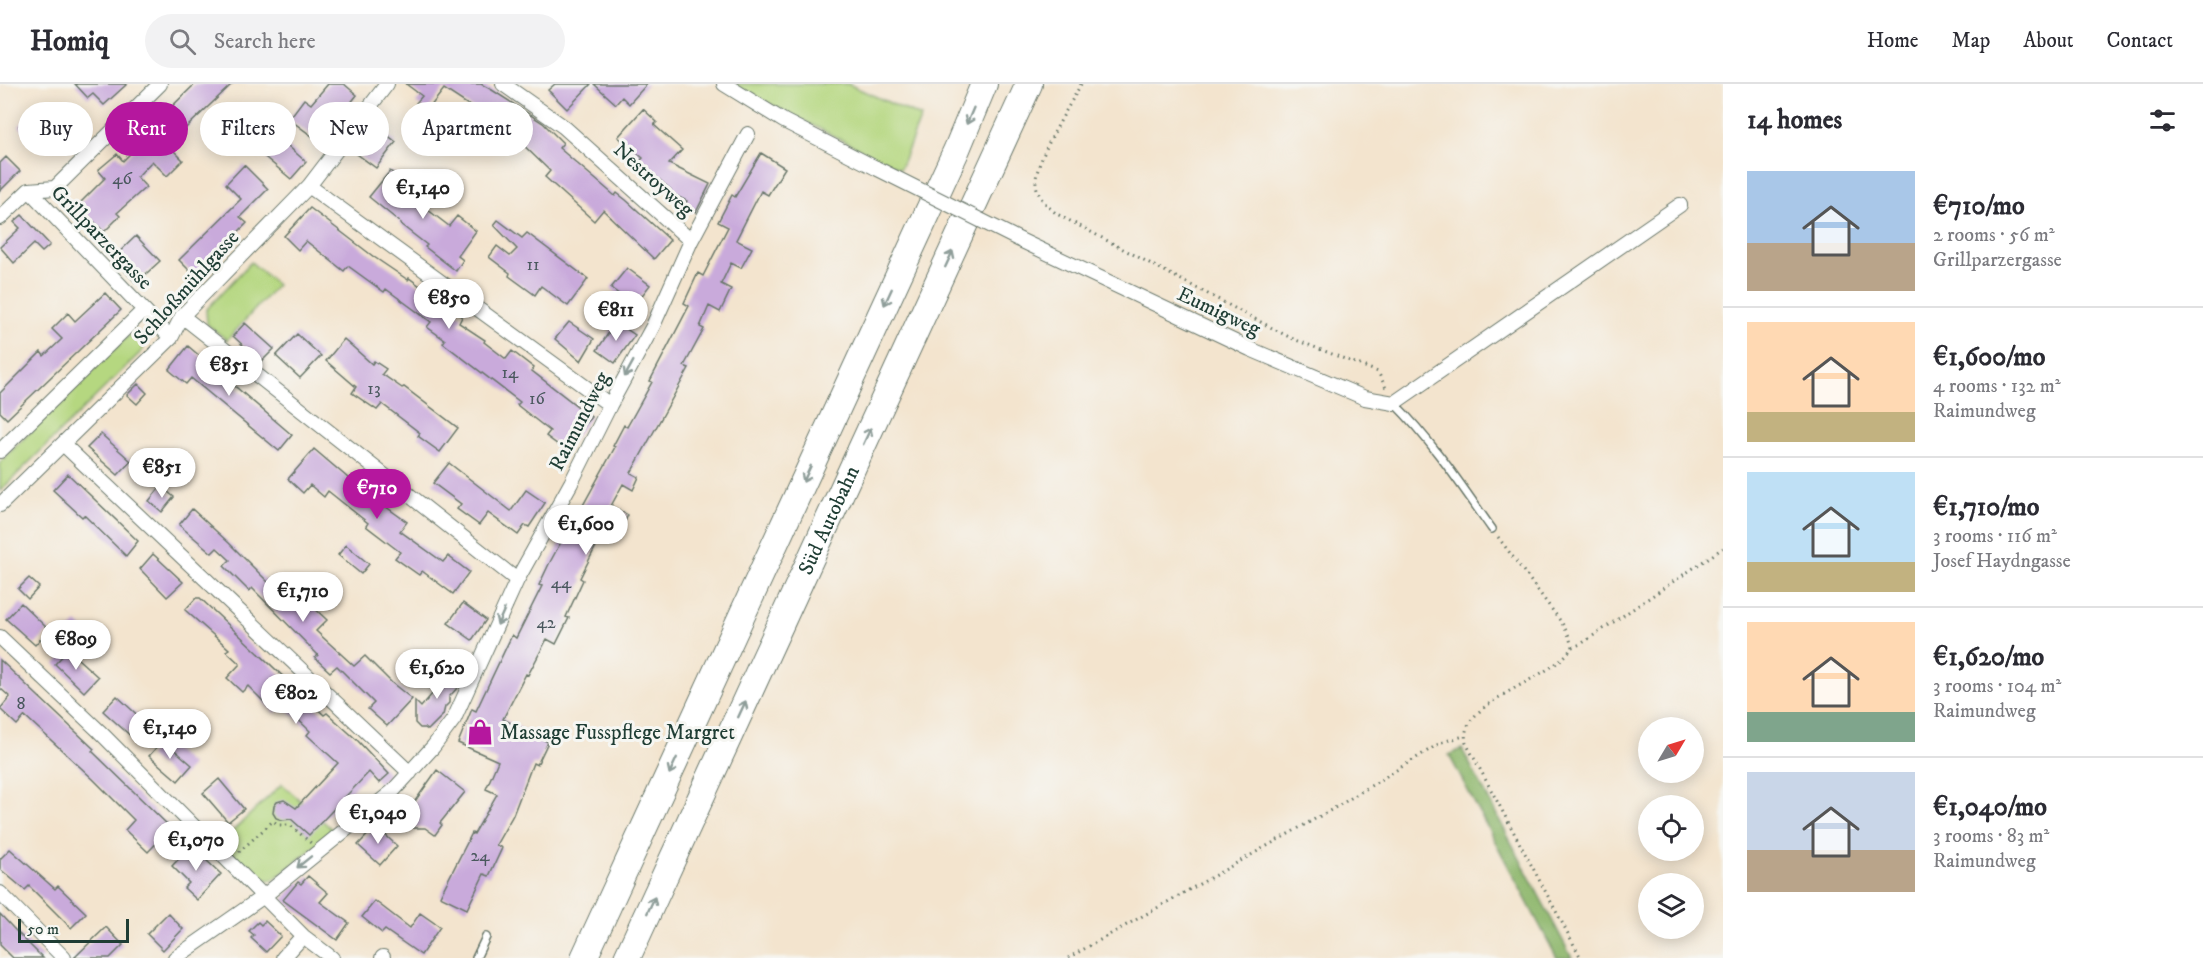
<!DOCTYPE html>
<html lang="en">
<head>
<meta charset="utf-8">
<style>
	body { margin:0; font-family:"IM FELL DW Pica",serif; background:#f2f2f3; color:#2b2b33; height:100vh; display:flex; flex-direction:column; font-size:22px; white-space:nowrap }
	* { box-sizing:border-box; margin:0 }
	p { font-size:20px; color:#7c7c81 }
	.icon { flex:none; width:33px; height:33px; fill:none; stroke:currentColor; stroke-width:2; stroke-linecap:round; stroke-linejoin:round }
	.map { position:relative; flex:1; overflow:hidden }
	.side { display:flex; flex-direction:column; background:#fff; width:480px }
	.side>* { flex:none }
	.top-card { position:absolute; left:18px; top:18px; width:570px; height:54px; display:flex; gap:12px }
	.needle { width:39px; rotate:52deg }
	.tools { position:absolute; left:1638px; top:633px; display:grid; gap:12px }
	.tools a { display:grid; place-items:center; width:66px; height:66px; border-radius:50%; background:#fff; box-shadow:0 3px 15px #0003; font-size:30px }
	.scale { position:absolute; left:18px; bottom:15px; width:111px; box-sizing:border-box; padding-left:6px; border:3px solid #1f3d34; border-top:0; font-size:16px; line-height:21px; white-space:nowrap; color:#1f3d34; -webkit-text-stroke:4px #f6f6f2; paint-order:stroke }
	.price { position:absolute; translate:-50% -51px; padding:0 14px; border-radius:21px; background:#fff; color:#222; font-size:20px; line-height:39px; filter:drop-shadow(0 2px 3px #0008) }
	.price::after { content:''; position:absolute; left:50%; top:36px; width:18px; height:14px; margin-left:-9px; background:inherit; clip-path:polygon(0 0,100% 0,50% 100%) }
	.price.selected { background:#b5179e; color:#fff }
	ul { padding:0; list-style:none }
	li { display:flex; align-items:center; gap:18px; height:150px; padding:0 24px }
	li+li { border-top:2px solid #e1e1e2 }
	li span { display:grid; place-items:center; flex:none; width:168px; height:120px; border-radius:0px; color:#555 }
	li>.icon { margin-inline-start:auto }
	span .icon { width:72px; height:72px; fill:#fffc; stroke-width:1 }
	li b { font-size:26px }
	h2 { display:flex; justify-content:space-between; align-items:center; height:72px; padding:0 24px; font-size:26px }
	.tag { padding:0 21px; border-radius:27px; background:#fff; box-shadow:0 3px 15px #0003; font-size:21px; line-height:54px }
	.tag.selected { background:#b5179e; color:#fff }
	header { display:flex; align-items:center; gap:36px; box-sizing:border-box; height:84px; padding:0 30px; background:#fff; border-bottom:2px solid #e1e1e2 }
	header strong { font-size:28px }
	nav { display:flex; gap:33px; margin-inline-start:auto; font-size:21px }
	.search { width:420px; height:54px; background:#f2f2f3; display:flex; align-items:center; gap:15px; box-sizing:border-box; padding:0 21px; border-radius:33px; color:#7c7c81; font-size:22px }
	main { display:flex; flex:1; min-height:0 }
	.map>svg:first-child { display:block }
</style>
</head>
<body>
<header>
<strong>Homiq</strong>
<div class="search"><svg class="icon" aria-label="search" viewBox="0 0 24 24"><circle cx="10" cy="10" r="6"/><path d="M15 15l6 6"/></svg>Search here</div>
<nav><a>Home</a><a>Map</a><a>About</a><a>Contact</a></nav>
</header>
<main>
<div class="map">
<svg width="1723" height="874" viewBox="0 0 1723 874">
	<rect width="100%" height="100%" fill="#f6f6f2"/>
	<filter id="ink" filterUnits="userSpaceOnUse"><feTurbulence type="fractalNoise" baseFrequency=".0167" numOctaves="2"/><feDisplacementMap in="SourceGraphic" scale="12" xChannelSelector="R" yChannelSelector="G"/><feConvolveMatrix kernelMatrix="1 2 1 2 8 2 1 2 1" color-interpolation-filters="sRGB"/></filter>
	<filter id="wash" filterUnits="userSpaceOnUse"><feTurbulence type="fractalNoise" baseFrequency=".008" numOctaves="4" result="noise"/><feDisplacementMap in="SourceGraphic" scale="24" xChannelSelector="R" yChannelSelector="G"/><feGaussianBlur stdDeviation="1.35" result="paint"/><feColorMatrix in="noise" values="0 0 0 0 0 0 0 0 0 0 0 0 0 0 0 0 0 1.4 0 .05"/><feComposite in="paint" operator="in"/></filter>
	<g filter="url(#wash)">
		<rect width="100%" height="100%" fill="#f3e4ce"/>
		<path fill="#b5d780" stroke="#6a8a5a" stroke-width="1.5" d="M730,0H848L921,33L900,85Z
			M251,178L277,201L227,256L207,240L206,226Z
			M138,249L145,255L143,266L0,407V378L128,252Z
			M282,700L334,747L273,796L258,795L221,758Z"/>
		<path fill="#90b86e" stroke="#587a51" stroke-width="1.5" d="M1462,665L1572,874H1557L1449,671Z"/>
		<g id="blocks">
			<path fill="#c9aadb" d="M75,0H127L104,21L93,10L88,14Z
				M195,0H232L168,61L183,76L167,92L152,77L137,93L146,103L117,129L120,132L104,148L78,121L105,94L98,86L117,70L123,77L159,40L156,38Z
				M328,0H344L357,11L320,58L289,35L304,15L311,20Z
				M406,0H481L492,6L543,39L563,59L559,64L615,112L617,109L626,116L670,156L654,175L603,126L594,137L545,93L550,87L511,49L444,5L427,27L416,19L422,12Z
				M555,0H591L567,25L548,6Z
				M594,0H647L629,20L622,13L616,20Z
				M643,25L657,38L654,41L682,66L669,80L710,100L696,128L684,122L687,117L670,109L671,106L639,78L643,74L618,53Z
				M34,28L56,52L41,66L19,42Z
				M377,43L396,58L376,84L357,70Z
				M274,53H278L306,78L291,95L260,69Z
				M761,69L785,84L768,111L761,107L736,156L752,164L741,184L731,179L721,200L731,205L720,228L709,222L700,243L704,245L684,282L689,284L631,389L639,393L633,406L623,400L611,422L628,431L622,443L606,434L593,458L597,460L580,494L583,496L566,533L569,534L556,560L547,555L528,591L526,590L503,635L548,658L537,681L533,679L513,731L496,761L502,764L489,792L484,790L467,825L440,812L472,749L474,750L497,710L486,705L498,677L458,659L472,625L476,627L512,551L516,554L542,502L539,501L549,480L568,445L573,448L583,426L581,425L615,363L613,362L624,341L627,343L652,298L650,297L689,222L684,219L698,189L703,192L728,143L718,138L732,111L735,113Z
				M6,73L20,87L0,107V79Z
				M244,81L268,105L240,133L247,139L195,192L179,176L241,115L226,100Z
				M390,87L421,109L415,116L449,142L457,132L476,147L458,172L463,176L456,187L425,163L427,161L400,140L401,139L369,113Z
				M310,124L374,173L408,196L409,194L450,224L462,233L459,239L485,256L484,258L506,275L512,267L534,284L532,287L591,333L565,366L546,352L550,347L517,321L520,318L443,259L445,256L427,243L431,238L386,205L384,208L348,182L344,187L306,157L298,166L284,152Z
				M22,131L50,161L42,168L34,160L14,179L0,163L20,144L14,138Z
				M498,136L522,154L527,149L588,195L568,222L541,202L535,211L509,192L510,189L489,173L497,162L510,172L517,165L494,141Z
				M136,152L160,177L136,199L113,174Z
				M627,184L650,201L634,222L611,204Z
				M105,209L121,226L7,335L0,328V309L41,268L44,272L62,255L52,245L68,229L75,237Z
				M569,238L594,255L581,277L555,255Z
				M616,238L635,251L615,279L597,266Z
				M245,239L274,265L261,278L233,252Z
				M297,250L321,272L300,294L276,272Z
				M344,255L372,280L374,277L386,285L382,290L402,304L404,303L458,344L440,368L418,352L420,349L382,320L377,326L352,309L356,303L326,277Z
				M188,262L292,351L279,367L191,294L186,300L169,286Z
				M138,300L147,309L137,320L127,311Z
				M101,350L131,377L118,391L87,364Z
				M314,365L381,422L382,420L407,438L400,447L443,478L448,472L469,488L453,510L422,487L419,491L395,474L400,468L366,442L368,439L328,407L324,413L310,401L303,409L288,395Z
				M449,379L511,427L526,406L545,419L529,443L525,441L518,451L488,429L479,441L457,425L461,420L433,399Z
				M68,390L138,457L126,472L84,431L82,433L53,406Z
				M161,402L174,413L162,428L149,417Z
				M192,425L229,459L275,505L283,497L308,522L310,520L327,536L316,547L354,582L365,572L392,599L412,615L387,642L368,625L374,619L337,582L330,588L315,574L318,571L252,504L249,507L224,482L230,476L217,464L212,469L179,441Z
				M346,461L369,480L361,490L338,471Z
				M153,470L183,498L167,513L140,485Z
				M29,494L39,503L28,515L18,505Z
				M196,514H200L324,631L327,629L358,657L389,690L379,699L369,688L309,751L291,735L282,736L276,734L273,729L274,722L277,718L284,716L296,724L338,679L307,651L310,647L283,621L275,629L248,602L242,608L227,594L240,580L226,567L229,565L185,526Z
				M21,519L49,546L35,561L6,535Z
				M463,519L486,536L472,556L448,539Z
				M77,539L87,549L75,561L65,550Z
				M68,566L98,593L84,608L55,580Z
				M0,576L94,665L92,667L171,744L148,768L125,746L134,736L93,695L25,632L17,641L0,625L10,613L0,604Z
				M450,582L460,592L455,598L459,602L449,613V619L445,623L443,631L428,646L425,644H420L415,639V617L421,623L439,602L435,598Z
				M117,612L147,640L134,655L103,627Z
				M163,656L192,681L178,697L149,672Z
				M437,686L465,708L440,739L442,741L435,751L425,744H414L403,734Z
				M219,695L244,725L228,738L203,709Z
				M376,742L397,762L380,781L358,761Z
				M191,762L221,790L197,816L184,804L189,799L172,782Z
				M10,765L55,805L58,802L86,829L71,844L29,802L25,806L0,785V775Z
				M308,792L328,809L320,818L349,839L337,856L283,816L298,798L301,800Z
				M375,817L410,844L420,829L440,843L421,871L385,846L382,849L362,833Z
				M168,829L183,845L163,866L147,850Z
				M0,830L13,844L43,874H13L0,861Z
				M265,837L281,852L266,868L251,854L254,851L249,847L258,838L261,841Z
				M106,843L123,861L110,874H74Z"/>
		</g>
	</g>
	<g filter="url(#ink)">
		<use href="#blocks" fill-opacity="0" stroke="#69776a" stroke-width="1.5"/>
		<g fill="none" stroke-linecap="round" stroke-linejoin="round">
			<g stroke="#69776a" stroke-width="10">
				<path id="service" d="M1394,319C1432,357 1461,401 1492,445
					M476,874L486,853"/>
			</g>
			<g stroke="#69776a" stroke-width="16">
				<path id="minor" d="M503,0L564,43L691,157
					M724,0L784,37L876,84
					M309,102L610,321
					M29,106L171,254
					M0,134L29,106L55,104L160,0
					M1020,156L1250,265L1365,314L1394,319L1680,121
					M182,232L517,496
					M63,360L410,689
					M0,367L144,226
					M0,421L171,254L182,232L309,102L387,0
					M0,553L99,647L303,852L332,874
					M0,809L64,874
					M175,874L264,812L392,708L433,663L454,635L517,496L571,399L610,321L653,242L691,157L748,50
					M283,874L303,852
					M382,874L383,873"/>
			</g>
			<g stroke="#69776a" stroke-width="28">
				<g id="motorway">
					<path d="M584,874L957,65L984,0"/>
					<path id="s1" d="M627,874L1029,0"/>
				</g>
			</g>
			<path stroke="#69776a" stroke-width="3" stroke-dasharray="1.5 4.5" stroke-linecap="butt" d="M1081,0C1070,21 1034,78 1036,99C1037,113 1047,122 1057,130L1291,254L1378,288L1386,304
				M1498,453L1562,539L1569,552L1572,563C1554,596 1456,617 1466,659L1581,874
				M1572,563L1581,560L1723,464
				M239,768L273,737L279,741H290L311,759
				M1068,874L1338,722L1442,658L1464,652"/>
			<use href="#service" stroke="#fff" stroke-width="7"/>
			<use href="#minor" stroke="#fff" stroke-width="14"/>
			<use href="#motorway" stroke="#fff" stroke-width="26"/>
			<g stroke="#69776a" stroke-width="16" stroke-linecap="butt">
				<path id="minor-bridge" d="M876,84L1020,156"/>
			</g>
			<use href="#minor-bridge" stroke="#fff" stroke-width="14"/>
		</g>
		<defs><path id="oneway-shaft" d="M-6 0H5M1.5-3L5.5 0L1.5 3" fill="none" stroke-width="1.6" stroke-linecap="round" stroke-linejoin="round" transform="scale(1.5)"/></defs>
		<g stroke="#8f9e9a">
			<use href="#oneway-shaft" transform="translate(970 32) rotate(113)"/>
			<use href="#oneway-shaft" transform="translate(949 175) rotate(-65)"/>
			<use href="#oneway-shaft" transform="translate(888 213) rotate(115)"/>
			<use href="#oneway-shaft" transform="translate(629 285) rotate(119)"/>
			<use href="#oneway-shaft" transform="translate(867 352) rotate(-65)"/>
			<use href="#oneway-shaft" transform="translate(807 390) rotate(115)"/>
			<use href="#oneway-shaft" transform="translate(501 533) rotate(114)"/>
			<use href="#oneway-shaft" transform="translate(742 625) rotate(-65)"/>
			<use href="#oneway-shaft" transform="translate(673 682) rotate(115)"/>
			<use href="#oneway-shaft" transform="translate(304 778) rotate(141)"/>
			<use href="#oneway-shaft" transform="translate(651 821) rotate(-65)"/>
		</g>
	</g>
	<defs>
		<g id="shop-bare" transform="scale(2.07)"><path d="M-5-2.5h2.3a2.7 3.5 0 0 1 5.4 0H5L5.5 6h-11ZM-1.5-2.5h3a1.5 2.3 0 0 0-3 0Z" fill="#b5179e" stroke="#f6f6f2" stroke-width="2.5" paint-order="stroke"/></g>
	</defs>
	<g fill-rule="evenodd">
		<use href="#shop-bare" x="480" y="648"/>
	</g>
	<g text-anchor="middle" stroke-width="6" stroke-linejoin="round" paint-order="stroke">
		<g font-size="18" fill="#4a585e">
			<text x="122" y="100">46</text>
			<text x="533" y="186">11</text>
			<text x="510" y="294">14</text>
			<text x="374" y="310">13</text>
			<text x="537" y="320">16</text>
			<text x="561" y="504">44</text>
			<text x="546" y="544">42</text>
			<text x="21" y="625">8</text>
			<text x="480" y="777">24</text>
		</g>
		<g font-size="21" fill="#1f3d34" stroke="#f6f6f2">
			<text transform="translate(654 95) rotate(42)" y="7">Nestroyweg</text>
			<text transform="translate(102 153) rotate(46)" y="7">Grillparzergasse</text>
			<text transform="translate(186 203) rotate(-48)" y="7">Schloßmühlgasse</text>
			<text transform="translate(1219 227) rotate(25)" y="7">Eumigweg</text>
			<text transform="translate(579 337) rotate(-63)" y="7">Raimundweg</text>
			<text dy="7" stroke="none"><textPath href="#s1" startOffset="482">Süd Autobahn</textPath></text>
		</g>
		<g font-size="21" fill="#1f3d34" stroke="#f6f6f2" text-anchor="start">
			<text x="500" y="655">Massage Fusspflege Margret</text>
		</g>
	</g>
</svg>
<div class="tools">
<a><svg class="needle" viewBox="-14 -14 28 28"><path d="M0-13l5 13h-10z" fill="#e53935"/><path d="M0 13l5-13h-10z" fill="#7c7c81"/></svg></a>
<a><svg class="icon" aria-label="locate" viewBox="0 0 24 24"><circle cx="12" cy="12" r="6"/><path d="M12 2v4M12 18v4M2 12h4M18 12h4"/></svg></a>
<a><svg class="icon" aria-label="layers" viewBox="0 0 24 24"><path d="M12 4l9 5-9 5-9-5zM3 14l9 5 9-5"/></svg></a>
</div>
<div class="scale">50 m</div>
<b class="price" style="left:423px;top:136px">€1,140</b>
<b class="price" style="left:449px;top:246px">€850</b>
<b class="price" style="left:616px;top:258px">€811</b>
<b class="price" style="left:229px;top:313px">€851</b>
<b class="price" style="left:162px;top:415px">€851</b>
<b class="price selected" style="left:377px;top:436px">€710</b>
<b class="price" style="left:586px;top:472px">€1,600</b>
<b class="price" style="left:303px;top:539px">€1,710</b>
<b class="price" style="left:76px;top:587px">€809</b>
<b class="price" style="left:437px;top:616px">€1,620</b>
<b class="price" style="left:296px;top:641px">€802</b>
<b class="price" style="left:170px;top:676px">€1,140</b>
<b class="price" style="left:378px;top:761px">€1,040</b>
<b class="price" style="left:196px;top:788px">€1,070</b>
<div class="top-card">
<a class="tag">Buy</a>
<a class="tag selected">Rent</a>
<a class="tag">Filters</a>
<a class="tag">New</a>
<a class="tag">Apartment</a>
</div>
</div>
<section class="side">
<h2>14 homes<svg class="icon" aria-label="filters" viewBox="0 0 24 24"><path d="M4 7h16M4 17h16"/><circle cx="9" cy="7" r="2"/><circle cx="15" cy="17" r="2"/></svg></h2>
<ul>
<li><span style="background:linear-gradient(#a9c7e8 60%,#b9a48a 0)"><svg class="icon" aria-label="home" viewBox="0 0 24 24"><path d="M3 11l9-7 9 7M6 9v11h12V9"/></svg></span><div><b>€710/mo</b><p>2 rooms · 56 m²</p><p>Grillparzergasse</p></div></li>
<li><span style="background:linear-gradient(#ffd9b3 75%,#c2b280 0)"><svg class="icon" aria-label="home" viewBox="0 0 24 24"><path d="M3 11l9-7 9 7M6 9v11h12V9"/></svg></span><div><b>€1,600/mo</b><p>4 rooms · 132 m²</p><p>Raimundweg</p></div></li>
<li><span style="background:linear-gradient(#bfe0f5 75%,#c2b280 0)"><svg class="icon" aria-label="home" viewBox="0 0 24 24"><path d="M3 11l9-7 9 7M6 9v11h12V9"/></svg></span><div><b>€1,710/mo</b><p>3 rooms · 116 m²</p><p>Josef Haydngasse</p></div></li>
<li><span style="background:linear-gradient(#ffd9b3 75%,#7fa58c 0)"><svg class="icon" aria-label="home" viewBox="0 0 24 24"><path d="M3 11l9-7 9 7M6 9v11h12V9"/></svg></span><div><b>€1,620/mo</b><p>3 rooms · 104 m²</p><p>Raimundweg</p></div></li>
<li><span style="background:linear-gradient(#c9d6e8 65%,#b9a48a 0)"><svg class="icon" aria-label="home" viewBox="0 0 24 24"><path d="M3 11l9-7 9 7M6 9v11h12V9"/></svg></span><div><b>€1,040/mo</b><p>3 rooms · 83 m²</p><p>Raimundweg</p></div></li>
</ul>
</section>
</main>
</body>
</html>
